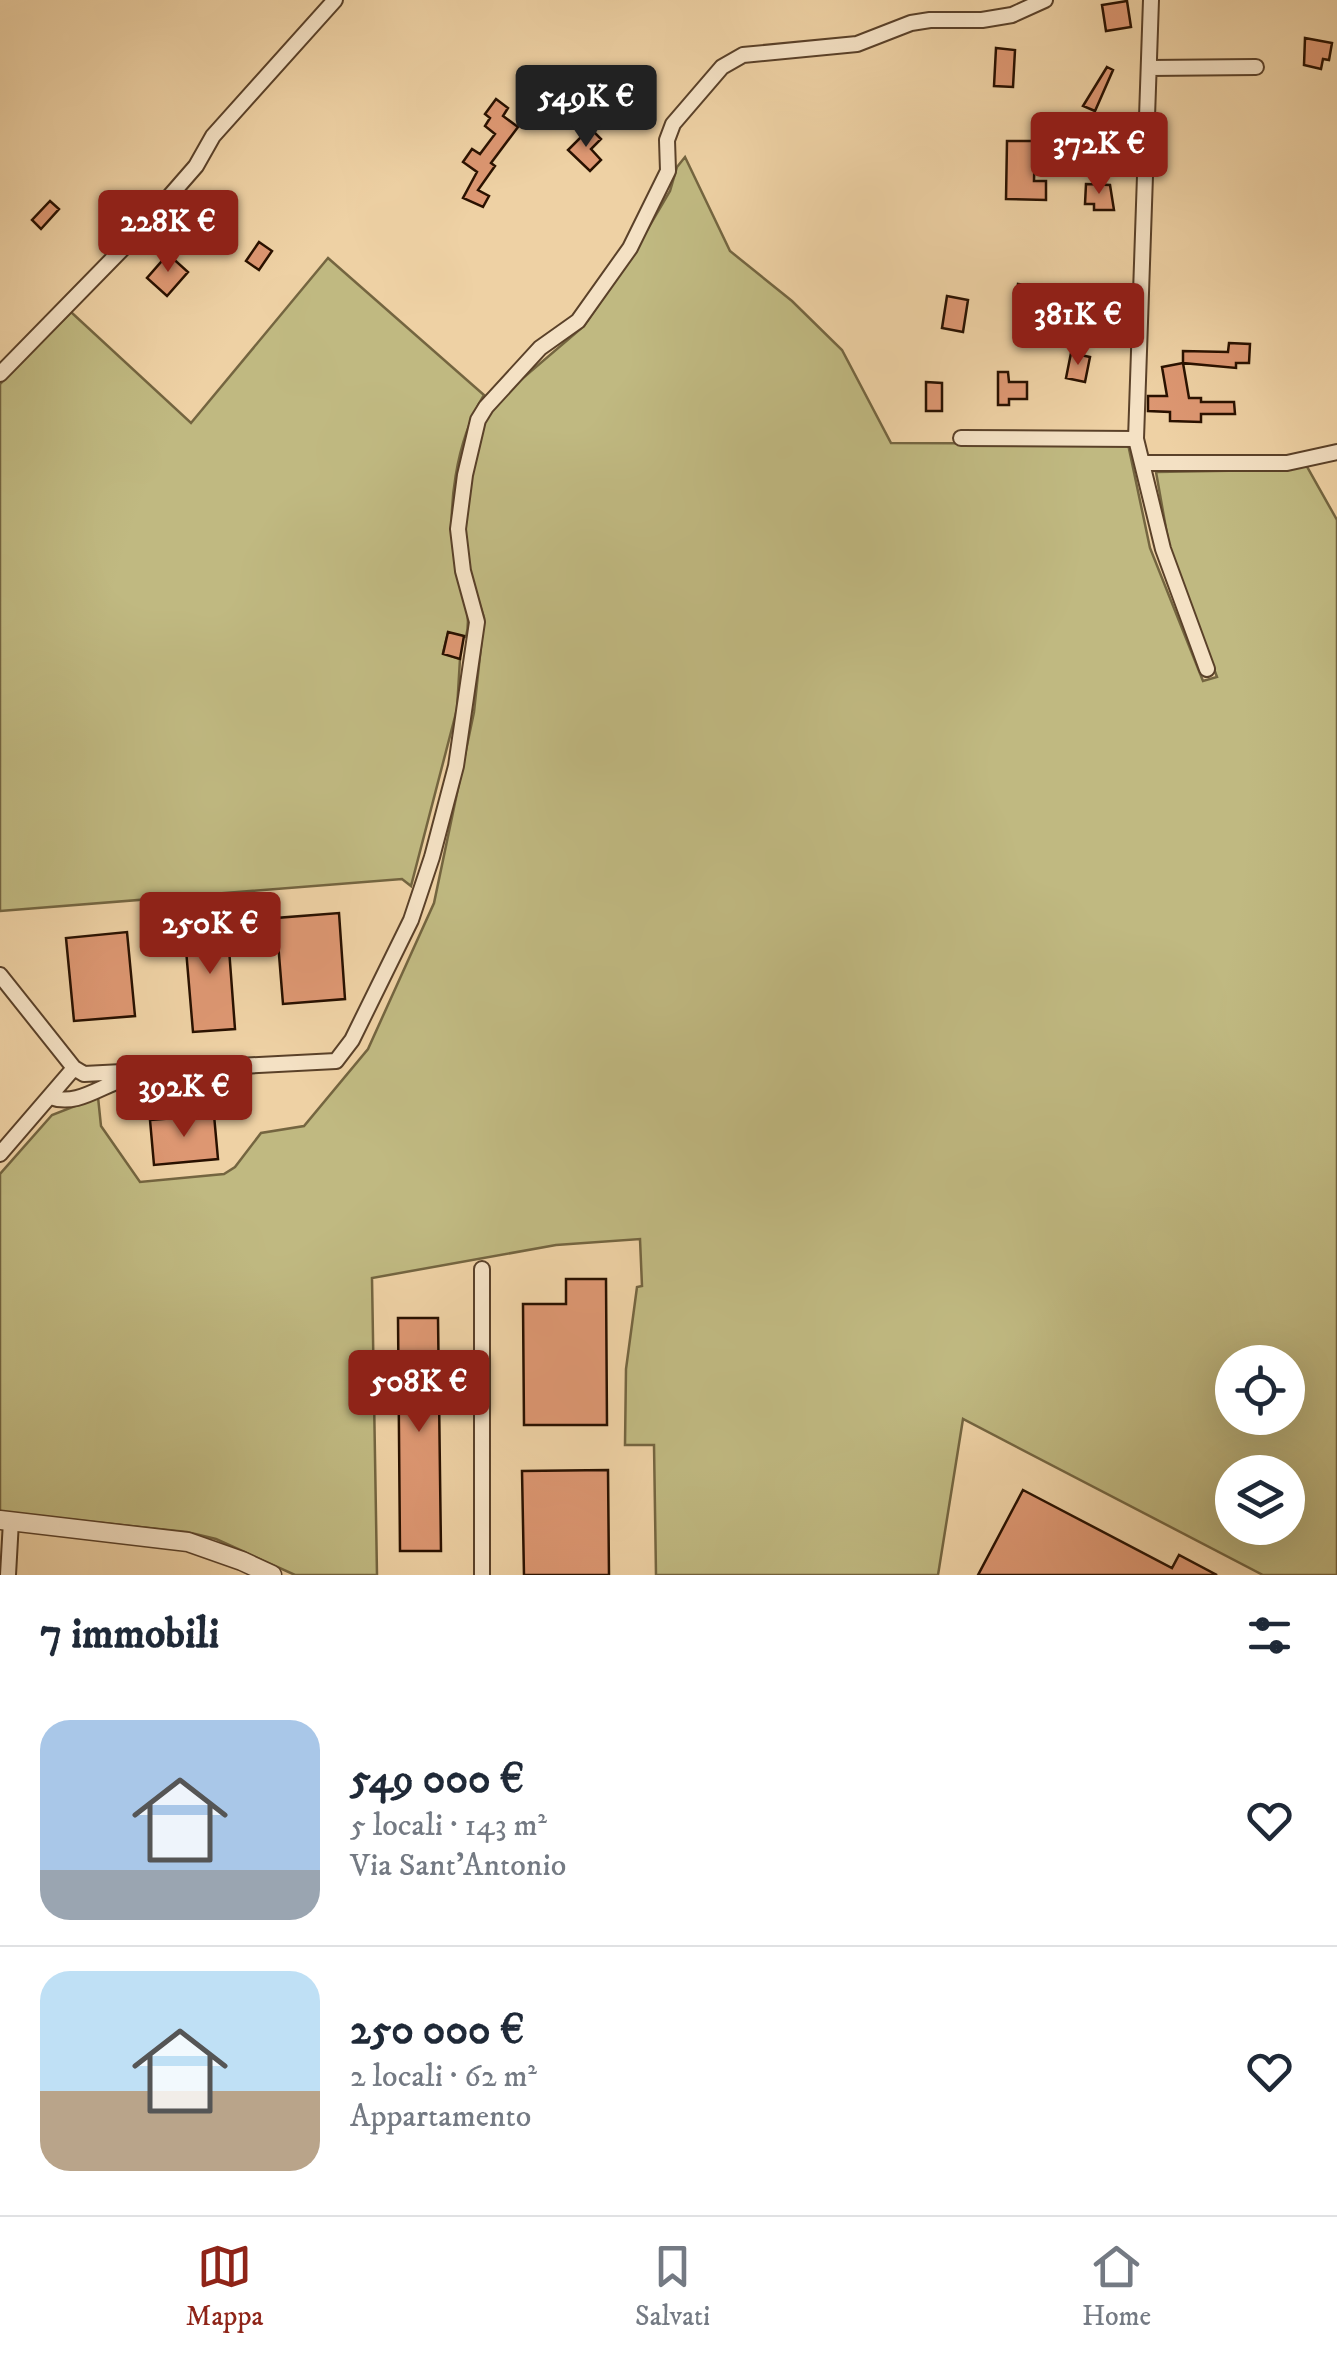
<!DOCTYPE html>
<html lang="it">
<head>
<meta charset="utf-8">
<style>
	body { margin:0; font-family:"IM FELL DW Pica",serif; background:#f6f6f7; color:#1f2937; height:100vh; display:flex; flex-direction:column; font-size:38px; white-space:nowrap }
	* { box-sizing:border-box; margin:0 }
	p { font-size:32px; color:#747a83 }
	.icon { flex:none; width:55px; height:55px; fill:none; stroke:currentColor; stroke-width:2; stroke-linecap:round; stroke-linejoin:round }
	.map { position:relative; height:1575px; overflow:hidden }
	.details { display:flex; flex-direction:column; background:#fff; flex:1 }
	.details>* { flex:none }
	.buttons { position:absolute; left:1215px; top:1345px; display:grid; gap:20px }
	.buttons a { display:grid; place-items:center; width:90px; height:90px; border-radius:50%; background:#fff; box-shadow:0 10px 40px #0002; font-size:50px }
	.price { position:absolute; translate:-50% -85px; padding:0 22px; border-radius:10px; background:#8f2418; color:#fff; font-size:32px; line-height:65px; filter:drop-shadow(0 2px 5px #0008) }
	.price::after { content:''; position:absolute; left:50%; top:60px; width:30px; height:22px; margin-left:-15px; background:inherit; clip-path:polygon(0 0,100% 0,50% 100%) }
	.price.current { background:#222; color:#fff }
	ul { padding:0; list-style:none }
	li { display:flex; align-items:center; gap:30px; height:250px; padding:0 40px }
	li+li { border-top:2px solid #e0e1e3 }
	li span { display:grid; place-items:center; flex:none; width:280px; height:200px; border-radius:30px; color:#555 }
	li>.icon { margin-inline-start:auto }
	span .icon { width:120px; height:120px; fill:#fffc; stroke-width:1 }
	li b { font-size:42px }
	h2 { display:flex; justify-content:space-between; align-items:center; height:120px; padding:0 40px; font-size:42px }
	.menu { display:flex; justify-content:space-around; align-items:center; height:140px; border-top:2px solid #e0e1e3; background:#fff; font-size:28px; color:#747a83 }
	.menu a { display:grid; justify-items:center; gap:5px }
	.menu .current { color:#8f2418 }
	.map>svg:first-child { display:block }
</style>
</head>
<body>
<div class="map">
<svg width="1337" height="1575" viewBox="0 0 1337 1575">
	<rect width="100%" height="100%" fill="#eed1a4"/>
	<filter id="stains"><feTurbulence type="fractalNoise" baseFrequency=".002" numOctaves="4"/><feColorMatrix values="0 0 0 0 .2 0 0 0 0 .09 0 0 0 0 .02 0 0 0 .5 -.17"/></filter>
	<radialGradient id="worn" r=".72"><stop offset=".6" stop-color="#630" stop-opacity="0"/><stop offset="1" stop-color="#630" stop-opacity=".3"/></radialGradient>
	<path fill="#c0b981" stroke="#746540" stroke-width="2.5" fill-rule="evenodd" d="M685,157L730,251L792,301L842,350L891,443L1128,444L1150,548L1203,681L1217,677L1170,551L1156,472L1278,470L1306,465L1337,520V1575H1263L963,1419L938,1575H656L654,1445H625L626,1369L637,1287L642,1286L640,1239L556,1245L372,1278L377,1575H295L216,1539L187,1532L0,1512V1174L52,1115L98,1097L101,1126L140,1182L224,1174L235,1167L261,1133L304,1126L368,1049L434,903L474,712L484,618L466,561L463,532L476,438L489,407L584,326L633,254L670,191L677,167ZM1232,1362H1288V1418H1232ZM1232,1472H1288V1528H1232Z
		M328,258L484,395C456,441 446,509 455,562C459,588 473,610 466,637L448,633L443,653L460,659L457,709L411,886L402,879L0,911V384L71,312L191,423Z"/>
	<path fill="#dd9772" stroke="#291100" stroke-width="2.5" d="M1127,1L1131,27L1106,31L1102,5Z
		M1305,38L1332,43L1329,60L1323,59L1321,69L1304,65Z
		M996,48L1015,50L1013,87L994,86Z
		M1107,67L1113,70L1095,111L1083,106Z
		M496,99L508,108L503,116L518,127L491,163L495,166L478,190L489,196L483,207L463,198L477,172L463,162L472,149L480,154L495,134L485,126L490,118L485,114Z
		M590,128L601,139L591,149L601,160L590,171L568,150Z
		M1007,141H1035L1034,181H1046V200L1006,199Z
		M1086,184L1110,185L1114,210H1094V204H1085Z
		M50,201L59,209L41,229L32,220Z
		M259,242L272,251L259,270L246,261Z
		M168,254L188,272L167,296L147,278Z
		M1018,284L1051,288L1050,302L1042,300L1041,309L1015,305Z
		M947,296L968,300L963,332L942,328Z
		M1229,343L1250,344L1249,363H1236V368L1183,363V351L1228,352Z
		M1071,353L1090,357L1085,382L1066,378Z
		M1183,363L1189,398H1201V402H1234L1235,414H1201V422L1170,421V412L1148,411V396H1167L1162,367Z
		M998,372H1008L1009,382H1027V399H1009V405H998Z
		M926,382L942,383V411H926Z
		M448,632L464,636L460,659L443,654Z
		M339,913L345,999L283,1004L276,918Z
		M227,922L235,1029L193,1032L184,926Z
		M127,932L135,1016L74,1021L66,938Z
		M214,1115L218,1159L154,1165L150,1120Z
		M566,1279H606L607,1425H524L523,1304H566Z
		M398,1318H438L441,1551H400Z
		M608,1470L609,1575H524L522,1471Z
		M1023,1490L1172,1568L1179,1555L1217,1575H978Z"/>
	<g fill="none" stroke-linecap="round" stroke-linejoin="round">
		<g stroke="#5a4129" stroke-width="18">
			<path id="minor" d="M1151,0L1136,439L1163,549L1207,669
				M1149,68L1256,67
				M0,374L135,236L196,166L213,136L335,0
				M961,438L1136,439
				M1142,463H1287L1337,452
				M0,975L74,1068L84,1074L336,1061L352,1040L411,920L432,857L456,766L477,622L463,571L458,529L465,475L478,420L486,407L540,348L578,321L630,248L668,171L667,140L673,124L722,67L743,55L857,44L911,23L930,20H982L1012,15L1045,0
				M50,1097C77,1107 100,1086 127,1078
				M0,1154L74,1068
				M8,1575L11,1521
				M482,1575V1269"/>
		</g>
		<g stroke="#5a4129" stroke-width="21">
			<path id="tertiary" d="M0,1520L188,1542L242,1561L272,1575"/>
		</g>
		<use href="#minor" stroke="#f4e1c4" stroke-width="14"/>
		<use href="#tertiary" stroke="#f4e1c4" stroke-width="18"/>
	</g>
	<rect width="100%" height="100%" filter="url(#stains)"/>
	<rect width="100%" height="100%" fill="url(#worn)"/>
</svg>
<div class="buttons">
<a><svg class="icon" aria-label="locate" viewBox="0 0 24 24"><circle cx="12" cy="12" r="6"/><path d="M12 2v4M12 18v4M2 12h4M18 12h4"/></svg></a>
<a><svg class="icon" aria-label="layers" viewBox="0 0 24 24"><path d="M12 4l9 5-9 5-9-5zM3 14l9 5 9-5"/></svg></a>
</div>
<b class="price current" style="left:586px;top:150px">549K €</b>
<b class="price" style="left:1099px;top:197px">372K €</b>
<b class="price" style="left:168px;top:275px">228K €</b>
<b class="price" style="left:1078px;top:368px">381K €</b>
<b class="price" style="left:210px;top:977px">250K €</b>
<b class="price" style="left:184px;top:1140px">392K €</b>
<b class="price" style="left:419px;top:1435px">508K €</b>
</div>
<section class="details">
<h2>7 immobili<svg class="icon" aria-label="filters" viewBox="0 0 24 24"><path d="M4 7h16M4 17h16"/><circle cx="9" cy="7" r="2"/><circle cx="15" cy="17" r="2"/></svg></h2>
<ul>
<li><span style="background:linear-gradient(#a9c7e8 75%,#9aa5b1 0)"><svg class="icon" aria-label="home" viewBox="0 0 24 24"><path d="M3 11l9-7 9 7M6 9v11h12V9"/></svg></span><div><b>549 000 €</b><p>5 locali · 143 m²</p><p>Via Sant'Antonio</p></div><svg class="icon" aria-label="heart" viewBox="0 0 24 24"><path d="M12 20l-8-8c-3-5 5-10 8-4 3-6 11-1 8 4z"/></svg></li>
<li><span style="background:linear-gradient(#bfe0f5 60%,#b9a48a 0)"><svg class="icon" aria-label="home" viewBox="0 0 24 24"><path d="M3 11l9-7 9 7M6 9v11h12V9"/></svg></span><div><b>250 000 €</b><p>2 locali · 62 m²</p><p>Appartamento</p></div><svg class="icon" aria-label="heart" viewBox="0 0 24 24"><path d="M12 20l-8-8c-3-5 5-10 8-4 3-6 11-1 8 4z"/></svg></li>
</ul>
</section>
<nav class="menu">
<a class="current"><svg class="icon" aria-label="map" viewBox="0 0 24 24"><path d="M3 6l6-2 6 2 6-2v14l-6 2-6-2-6 2zM9 4v14M15 6v14"/></svg>Mappa</a>
<a><svg class="icon" aria-label="saved" viewBox="0 0 24 24"><path d="M7 4h10v16l-5-4-5 4z"/></svg>Salvati</a>
<a><svg class="icon" aria-label="home" viewBox="0 0 24 24"><path d="M3 11l9-7 9 7M6 9v11h12V9"/></svg>Home</a>
</nav>
</body>
</html>
